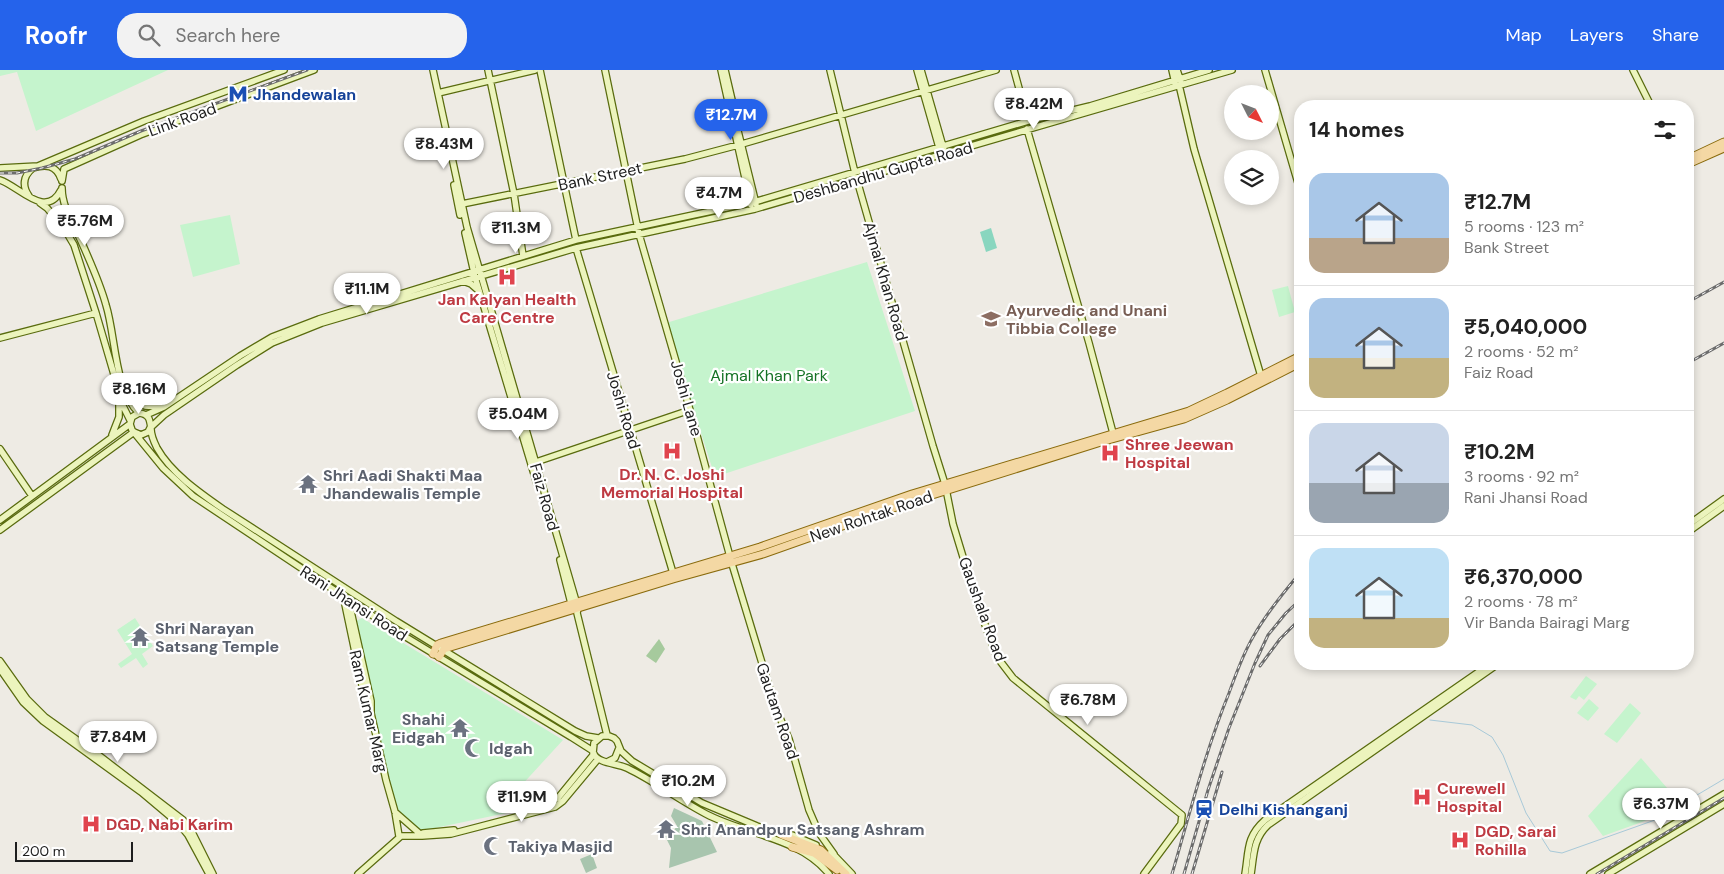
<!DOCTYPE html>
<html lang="en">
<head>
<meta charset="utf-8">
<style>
	body { margin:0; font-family:"DM Sans",sans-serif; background:#f2f2f2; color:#222; height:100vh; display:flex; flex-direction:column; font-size:19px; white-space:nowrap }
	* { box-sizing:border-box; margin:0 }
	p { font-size:16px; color:#767676 }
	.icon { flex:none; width:28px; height:28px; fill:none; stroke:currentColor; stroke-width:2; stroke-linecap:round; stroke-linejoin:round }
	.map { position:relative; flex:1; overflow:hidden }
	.details { position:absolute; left:1294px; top:30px; width:400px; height:570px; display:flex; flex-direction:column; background:#fff; border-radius:20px; box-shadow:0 2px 8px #0003 }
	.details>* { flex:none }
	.needle { width:32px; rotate:132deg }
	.buttons { position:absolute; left:1224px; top:15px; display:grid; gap:10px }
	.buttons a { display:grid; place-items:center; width:55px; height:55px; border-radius:50%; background:#fff; box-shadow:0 2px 8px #0003; font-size:25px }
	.scale { position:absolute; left:15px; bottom:12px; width:118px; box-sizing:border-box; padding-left:5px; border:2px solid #1e1e1e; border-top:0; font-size:14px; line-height:18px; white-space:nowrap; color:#1e1e1e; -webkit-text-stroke:4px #fff; paint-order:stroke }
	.price { position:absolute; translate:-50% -42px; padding:0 11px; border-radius:18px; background:#fff; color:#222; font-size:16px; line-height:32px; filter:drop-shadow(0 1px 2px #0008) }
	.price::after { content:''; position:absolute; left:50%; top:30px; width:15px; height:11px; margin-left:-8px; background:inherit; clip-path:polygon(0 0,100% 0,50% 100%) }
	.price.selected { background:#2563eb; color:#fff }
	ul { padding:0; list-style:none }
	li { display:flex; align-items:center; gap:15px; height:125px; padding:0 15px }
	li+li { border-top:1px solid #e0e0e0 }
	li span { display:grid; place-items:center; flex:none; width:140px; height:100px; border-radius:15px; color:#555 }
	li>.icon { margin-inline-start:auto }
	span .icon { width:60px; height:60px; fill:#fffc; stroke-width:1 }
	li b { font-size:21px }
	h2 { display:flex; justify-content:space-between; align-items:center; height:60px; padding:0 15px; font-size:21px }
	header { display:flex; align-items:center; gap:30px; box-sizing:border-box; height:70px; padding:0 25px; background:#2563eb; color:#fff }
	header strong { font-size:24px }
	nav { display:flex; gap:28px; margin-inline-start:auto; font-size:18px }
	.search { width:350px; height:45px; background:#f2f2f2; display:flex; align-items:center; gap:12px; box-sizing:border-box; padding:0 18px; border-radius:20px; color:#767676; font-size:19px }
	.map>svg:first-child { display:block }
</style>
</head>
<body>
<header>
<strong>Roofr</strong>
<div class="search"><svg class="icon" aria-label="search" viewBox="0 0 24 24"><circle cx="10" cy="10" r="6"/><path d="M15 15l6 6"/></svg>Search here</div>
<nav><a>Map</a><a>Layers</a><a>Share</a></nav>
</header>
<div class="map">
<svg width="1724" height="804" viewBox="0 0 1724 804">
	<rect width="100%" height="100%" fill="#eeebe4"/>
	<path fill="#a6ca9d" d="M659,569L665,579L656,593L646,586Z"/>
	<path fill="#a8c5ae" d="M674,738L702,751L717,782L669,798L671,778L665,766L671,764L677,756L671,746Z
		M592,784L597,798L586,803L580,789Z"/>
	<path fill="#c5f4cd" d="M0,0H168L36,61L17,2L0,6Z
		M230,145L240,194L193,207L180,155Z
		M867,192L915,341L715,407L666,253Z
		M1288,216L1295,242L1279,247L1272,220Z
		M135,548L153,576L142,584L148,594L143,598L136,588L121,598L118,594L132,584L117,560Z
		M362,548L563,670L519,718L535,737L421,761L395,740L356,551Z
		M1586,606L1597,614L1584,630L1579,626L1576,630L1570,627Z
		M1589,629L1599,638L1588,651L1577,643Z
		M1630,633L1641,643L1617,673L1604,664Z
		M1641,688L1681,734L1642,752L1603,766L1588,746Z"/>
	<path fill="#89d6bf" d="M991,158L997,178L986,182L980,162Z"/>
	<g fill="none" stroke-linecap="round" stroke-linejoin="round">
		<path stroke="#a8c9d8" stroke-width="1" d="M1430,650L1472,655L1492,667L1503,685L1526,743L1550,781L1562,783L1655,750L1724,709"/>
		<g stroke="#596b0e" stroke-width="8">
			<path id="secondary" d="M433,0L467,157L578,538L577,543L607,665
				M488,0L514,124L523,186
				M540,0L576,170
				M605,0L639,164L690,340L732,494L775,636L789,669L809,740L819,763L834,784
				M721,0L751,135
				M725,0L732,30
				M830,0L855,103L933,376L945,414L953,454L977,533L997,587L1013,608L1182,745L1181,754L1144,804
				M917,0L940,81
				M921,0L944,80
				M1014,0L1028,51
				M1172,0L1175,13
				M1177,0L1181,12
				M1265,0L1300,120
				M1633,0L1651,36
				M1180,19L1194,79L1261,306
				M438,23L535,0
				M1027,59L1089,273L1113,363
				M738,61L756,134
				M0,98L38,96L144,51L284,0
				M0,110C19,116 46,150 61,120
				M62,111L64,99L140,65L314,0
				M454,115L460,145
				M62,118C62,137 73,153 81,171C90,191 100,213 106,235C116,267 114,320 139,343
				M29,126C22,116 23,106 33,98C46,94 56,95 61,109
				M40,133L47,138L64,158L74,175L96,243L115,308L118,326L130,350
				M462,134L685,89L742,74L996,0
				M465,163L475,207L537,414
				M576,178L673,503
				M463,211L471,214L479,221
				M0,268L96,243
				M128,324L145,336L162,337
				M146,345L164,337L240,286L272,267L319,249L576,170L754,132L1028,51L1090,36L1209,0
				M134,362L141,365L148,362L150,358L164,345L237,295L272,273L322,253L576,178L755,139L1232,0
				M112,365L119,347V331
				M0,379L32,426
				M533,393L690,340
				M0,450L130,354
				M1688,455L1724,429
				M0,460L134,362
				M1688,462L1724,436
				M560,490L572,537
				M343,525L367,639L371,643L386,710L395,742L399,766
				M348,528L371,631V643
				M0,591L27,629L45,647L97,684L183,750L192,762L213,804
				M0,599L23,632L43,651L141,722L179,754L188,765L209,804
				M593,681L571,667L391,558L193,426L163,398L132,360L130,354L132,347L139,343C150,344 150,351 151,359C151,365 154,372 157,378C171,403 200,423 223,439L396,551L575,661L586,666L598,668
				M607,692L615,688L619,678
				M540,737L558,728L594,684
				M395,742L419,763
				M423,763L454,760
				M816,775L792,765H782L757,756L702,733L632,691L621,681L617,671L614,668L609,666H602L594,673L593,683C599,694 616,693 627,698C654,711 679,730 706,744C746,765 799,767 829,804
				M831,782L852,804
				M358,804L401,766H422L451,764L555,737L563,731L598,689
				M1245,804C1249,780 1246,767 1265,750L1490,594
				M1251,804C1254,785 1253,769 1268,755L1498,594
				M1590,804L1724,724
				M1608,804L1724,734"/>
		</g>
		<g stroke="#8a6b0d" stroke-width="9">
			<path id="primary" d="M1688,89L1724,72
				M1688,94L1724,78
				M433,584L437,575L441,573L760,477L912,424L1189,341L1227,323L1300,286
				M439,587L444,579L673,509L763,484L913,431L1101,372L1184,349L1227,330L1300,293
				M782,765L821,780L846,804
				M792,777L814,783L837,800"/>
		</g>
		<use href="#secondary" stroke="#ecf4bd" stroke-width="5.5"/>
		<use href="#primary" stroke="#f4d8a4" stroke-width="7"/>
		<g stroke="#6c6c6c" stroke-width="3">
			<path id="rail" d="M0,103H17L42,98L75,89L141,61L307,0
				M1688,232L1724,212
				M1688,293L1724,273
				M1260,596L1280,569L1300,549
				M1172,804C1190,743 1205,682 1229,623C1236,604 1243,584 1253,567C1266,544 1283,523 1300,503
				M1184,804L1208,720L1229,658L1255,593L1268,565L1286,543L1300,530
				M1192,804L1222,702
				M1597,804L1724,728"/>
		</g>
		<use href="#rail" stroke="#fff" stroke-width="1" stroke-dasharray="4" stroke-linecap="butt"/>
	</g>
	<defs>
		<g id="metro-bare" transform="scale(1.5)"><path d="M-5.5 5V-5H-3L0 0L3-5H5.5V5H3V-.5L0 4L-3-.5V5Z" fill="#1a4fb4" stroke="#fff" stroke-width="2.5" paint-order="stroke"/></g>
		<g id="hospital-bare" transform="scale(1.5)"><path d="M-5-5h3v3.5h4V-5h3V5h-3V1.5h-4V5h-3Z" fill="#e0444e" stroke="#fff" stroke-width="2.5" paint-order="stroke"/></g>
		<g id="university-bare" transform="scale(1.5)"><path d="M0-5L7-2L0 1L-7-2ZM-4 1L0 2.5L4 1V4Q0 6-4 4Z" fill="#8d6e63" stroke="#fff" stroke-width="2.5" paint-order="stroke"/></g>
		<g id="temple-bare" transform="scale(1.5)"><path d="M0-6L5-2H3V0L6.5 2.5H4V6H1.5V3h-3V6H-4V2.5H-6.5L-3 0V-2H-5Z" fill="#6b7280" stroke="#fff" stroke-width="2.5" paint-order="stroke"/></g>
		<g id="mosque-bare" transform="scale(1.5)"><path d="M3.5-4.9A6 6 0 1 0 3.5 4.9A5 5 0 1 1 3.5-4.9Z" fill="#6b7280" stroke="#fff" stroke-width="2.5" paint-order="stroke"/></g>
		<g id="station-bare" transform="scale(1.5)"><path d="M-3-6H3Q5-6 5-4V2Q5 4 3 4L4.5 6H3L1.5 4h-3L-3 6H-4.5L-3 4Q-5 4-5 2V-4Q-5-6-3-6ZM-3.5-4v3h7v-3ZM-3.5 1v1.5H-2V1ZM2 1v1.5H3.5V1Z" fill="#1a4fb4" stroke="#fff" stroke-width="2.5" paint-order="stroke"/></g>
	</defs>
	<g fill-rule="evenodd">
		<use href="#metro-bare" x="238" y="24"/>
		<use href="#hospital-bare" x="507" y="207"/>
		<use href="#university-bare" x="991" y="249"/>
		<use href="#hospital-bare" x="672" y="381"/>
		<use href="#hospital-bare" x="1110" y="383"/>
		<use href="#temple-bare" x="308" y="414"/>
		<use href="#temple-bare" x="140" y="567"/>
		<use href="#temple-bare" x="460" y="658"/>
		<use href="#mosque-bare" x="474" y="678"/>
		<use href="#hospital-bare" x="1422" y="727"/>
		<use href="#station-bare" x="1204" y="739"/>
		<use href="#hospital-bare" x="91" y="754"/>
		<use href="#temple-bare" x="666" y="759"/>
		<use href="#hospital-bare" x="1460" y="770"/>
		<use href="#mosque-bare" x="493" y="776"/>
	</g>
	<g text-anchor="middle" stroke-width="4.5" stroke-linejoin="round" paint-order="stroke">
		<g font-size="16" font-weight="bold" fill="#164399" stroke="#fff" text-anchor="start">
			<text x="253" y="30">Jhandewalan</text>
			<text x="1219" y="745">Delhi Kishanganj</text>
		</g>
		<g font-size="16" fill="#1e1e1e" stroke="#fff">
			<text transform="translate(182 49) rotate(-20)" y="6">Link Road</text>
			<text transform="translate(883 102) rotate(-16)" y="6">Deshbandhu Gupta Road</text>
			<text transform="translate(600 106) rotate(-12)" y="6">Bank Street</text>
			<text transform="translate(886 211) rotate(74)" y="6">Ajmal Khan Road</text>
			<text transform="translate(687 328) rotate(74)" y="6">Joshi Lane</text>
			<text transform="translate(624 340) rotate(73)" y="6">Joshi Road</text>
			<text transform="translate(545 427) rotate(74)" y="6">Faiz Road</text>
			<text transform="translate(871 446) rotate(-19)" y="6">New Rohtak Road</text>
			<text transform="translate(354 533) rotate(33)" y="6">Rani Jhansi Road</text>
			<text transform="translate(983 539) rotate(70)" y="6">Gaushala Road</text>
			<text transform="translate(369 641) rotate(77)" y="6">Ram Kumar Marg</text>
			<text transform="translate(778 641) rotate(71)" y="6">Gautam Road</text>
		</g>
		<g font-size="16" font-weight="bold" fill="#be3a42" stroke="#fff" text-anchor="start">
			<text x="507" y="235" text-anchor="middle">Jan Kalyan Health<tspan x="507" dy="18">Care Centre</tspan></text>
			<text x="1125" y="380">Shree Jeewan<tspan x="1125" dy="18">Hospital</tspan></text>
			<text x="672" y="410" text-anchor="middle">Dr. N. C. Joshi<tspan x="672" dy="18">Memorial Hospital</tspan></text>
			<text x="1437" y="724">Curewell<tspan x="1437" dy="18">Hospital</tspan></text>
			<text x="106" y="760">DGD, Nabi Karim</text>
			<text x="1475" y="767">DGD, Sarai<tspan x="1475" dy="18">Rohilla</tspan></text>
		</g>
		<g font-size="16" font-weight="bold" fill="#785e54" stroke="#fff" text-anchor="start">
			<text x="1006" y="246">Ayurvedic and Unani<tspan x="1006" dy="18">Tibbia College</tspan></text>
		</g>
		<g font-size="16" fill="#157225" stroke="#fff">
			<text x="769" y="311">Ajmal Khan Park</text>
		</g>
		<g font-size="16" font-weight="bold" fill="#5b616d" stroke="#fff" text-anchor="start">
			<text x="323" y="411">Shri Aadi Shakti Maa<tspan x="323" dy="18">Jhandewalis Temple</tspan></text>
			<text x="155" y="564">Shri Narayan<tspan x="155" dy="18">Satsang Temple</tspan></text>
			<text x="445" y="655" text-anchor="end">Shahi<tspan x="445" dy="18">Eidgah</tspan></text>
			<text x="489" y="684">Idgah</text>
			<text x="681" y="765">Shri Anandpur Satsang Ashram</text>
			<text x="508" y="782">Takiya Masjid</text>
		</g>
	</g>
</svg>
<div class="buttons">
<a><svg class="needle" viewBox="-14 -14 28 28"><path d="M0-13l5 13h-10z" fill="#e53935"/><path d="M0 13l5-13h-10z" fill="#767676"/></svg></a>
<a><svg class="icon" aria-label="layers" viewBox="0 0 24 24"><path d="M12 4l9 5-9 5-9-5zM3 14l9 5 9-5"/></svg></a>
</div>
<div class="scale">200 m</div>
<b class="price" style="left:1034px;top:60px">₹8.42M</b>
<b class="price selected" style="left:731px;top:71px">₹12.7M</b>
<b class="price" style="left:444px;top:100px">₹8.43M</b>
<b class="price" style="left:719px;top:149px">₹4.7M</b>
<b class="price" style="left:85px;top:177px">₹5.76M</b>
<b class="price" style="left:516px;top:184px">₹11.3M</b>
<b class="price" style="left:367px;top:245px">₹11.1M</b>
<b class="price" style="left:139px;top:345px">₹8.16M</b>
<b class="price" style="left:518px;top:370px">₹5.04M</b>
<b class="price" style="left:1088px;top:656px">₹6.78M</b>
<b class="price" style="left:118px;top:693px">₹7.84M</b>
<b class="price" style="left:688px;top:737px">₹10.2M</b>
<b class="price" style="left:522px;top:753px">₹11.9M</b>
<b class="price" style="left:1661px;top:760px">₹6.37M</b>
<section class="details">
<h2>14 homes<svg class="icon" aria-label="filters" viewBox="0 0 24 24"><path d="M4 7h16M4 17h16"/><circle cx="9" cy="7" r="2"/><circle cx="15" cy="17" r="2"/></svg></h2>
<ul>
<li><span style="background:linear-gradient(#a9c7e8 65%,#b9a48a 0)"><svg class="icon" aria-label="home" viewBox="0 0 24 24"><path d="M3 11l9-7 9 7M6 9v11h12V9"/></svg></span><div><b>₹12.7M</b><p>5 rooms · 123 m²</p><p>Bank Street</p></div></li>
<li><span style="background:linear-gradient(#a9c7e8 60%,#c2b280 0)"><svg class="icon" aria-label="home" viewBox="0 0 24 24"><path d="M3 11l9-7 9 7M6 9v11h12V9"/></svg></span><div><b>₹5,040,000</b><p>2 rooms · 52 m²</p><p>Faiz Road</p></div></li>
<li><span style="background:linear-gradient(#c9d6e8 60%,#9aa5b1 0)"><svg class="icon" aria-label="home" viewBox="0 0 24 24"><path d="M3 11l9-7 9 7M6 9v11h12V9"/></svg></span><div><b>₹10.2M</b><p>3 rooms · 92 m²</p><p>Rani Jhansi Road</p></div></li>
<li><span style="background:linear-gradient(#bfe0f5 70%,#c2b280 0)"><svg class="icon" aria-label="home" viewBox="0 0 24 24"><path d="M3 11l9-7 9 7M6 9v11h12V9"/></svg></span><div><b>₹6,370,000</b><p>2 rooms · 78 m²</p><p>Vir Banda Bairagi Marg</p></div></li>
</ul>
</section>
</div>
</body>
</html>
